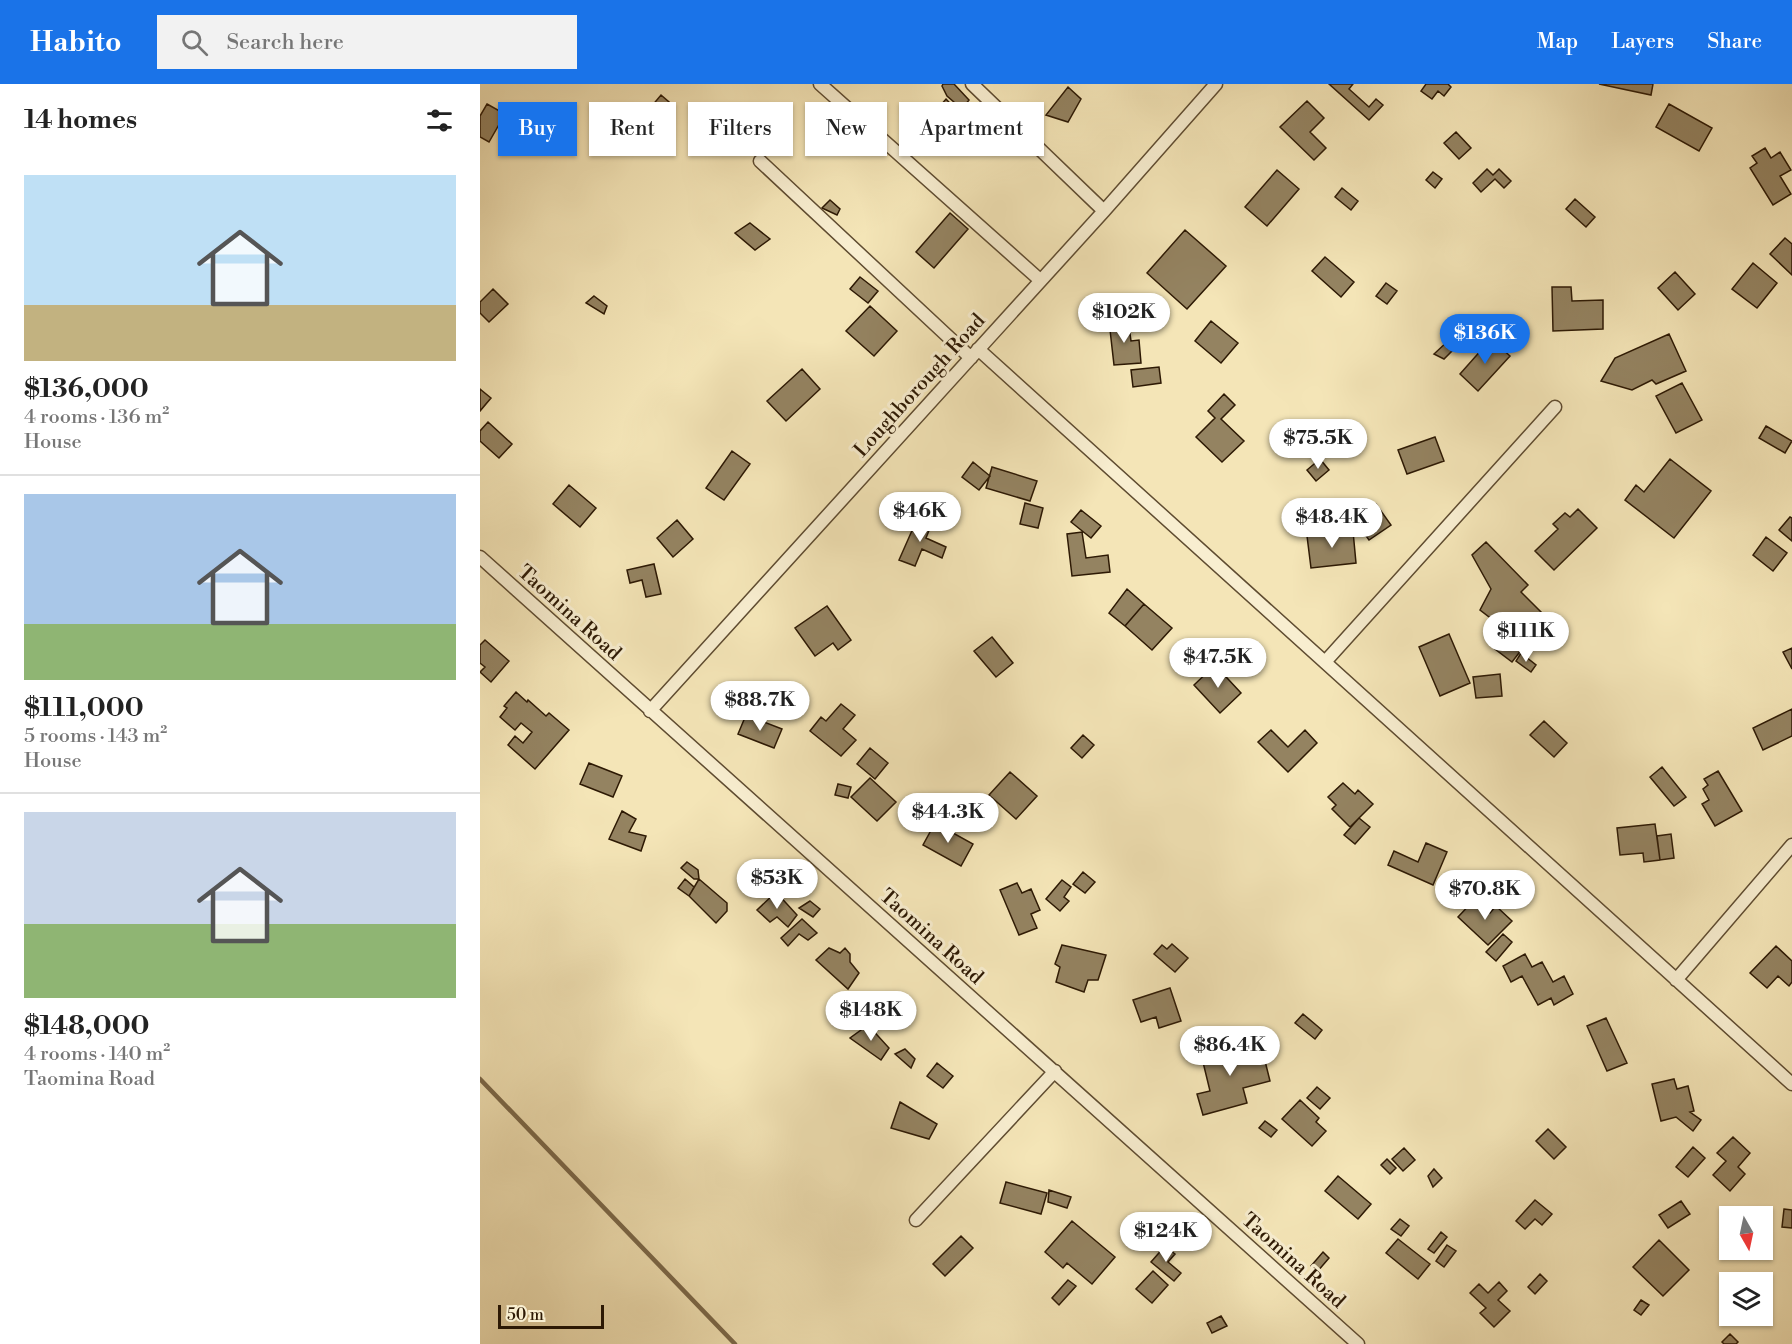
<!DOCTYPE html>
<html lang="en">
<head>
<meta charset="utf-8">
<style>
	body { margin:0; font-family:"Libre Bodoni",serif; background:#f2f2f2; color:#222; height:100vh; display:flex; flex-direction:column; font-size:22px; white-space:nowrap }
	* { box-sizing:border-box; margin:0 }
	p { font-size:20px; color:#767676 }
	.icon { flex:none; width:33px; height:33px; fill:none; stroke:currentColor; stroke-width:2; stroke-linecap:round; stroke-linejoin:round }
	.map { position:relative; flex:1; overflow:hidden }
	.drawer { display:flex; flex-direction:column; background:#fff; width:480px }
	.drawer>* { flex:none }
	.hud { position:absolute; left:18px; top:18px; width:570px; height:54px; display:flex; gap:12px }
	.needle { width:39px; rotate:171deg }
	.buttons { position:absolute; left:1239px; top:1122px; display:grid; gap:12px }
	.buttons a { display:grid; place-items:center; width:54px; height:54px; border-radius:0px; background:#fff; box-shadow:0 2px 4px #0004; font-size:30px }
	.scale { position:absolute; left:18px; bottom:15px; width:106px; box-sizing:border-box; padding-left:6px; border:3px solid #2d1904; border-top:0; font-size:16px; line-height:21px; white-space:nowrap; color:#2d1904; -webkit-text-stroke:4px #f8eed0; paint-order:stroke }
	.price { position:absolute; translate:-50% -51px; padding:0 14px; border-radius:21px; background:#fff; color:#222; font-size:20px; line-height:39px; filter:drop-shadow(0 2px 3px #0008) }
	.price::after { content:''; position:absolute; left:50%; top:36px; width:18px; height:14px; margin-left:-9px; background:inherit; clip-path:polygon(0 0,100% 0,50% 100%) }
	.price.selected { background:#1a73e8; color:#fff }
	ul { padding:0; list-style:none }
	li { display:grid; align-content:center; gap:12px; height:318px; padding:0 24px }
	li+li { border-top:2px solid #e0e0e0 }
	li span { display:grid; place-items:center; height:186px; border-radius:0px; color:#555 }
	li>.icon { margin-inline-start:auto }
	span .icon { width:108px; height:108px; fill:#fffc; stroke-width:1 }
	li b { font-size:26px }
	h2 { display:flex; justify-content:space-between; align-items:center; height:72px; padding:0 24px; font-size:26px }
	.tag { padding:0 21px; border-radius:0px; background:#fff; box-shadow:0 2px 4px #0004; font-size:21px; line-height:54px }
	.tag.selected { background:#1a73e8; color:#fff }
	header { display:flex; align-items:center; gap:36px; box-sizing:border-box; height:84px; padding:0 30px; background:#1a73e8; color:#fff }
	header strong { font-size:28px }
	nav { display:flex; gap:33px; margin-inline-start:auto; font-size:21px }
	.search { width:420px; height:54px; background:#f2f2f2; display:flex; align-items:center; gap:15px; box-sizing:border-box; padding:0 21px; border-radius:0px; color:#767676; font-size:22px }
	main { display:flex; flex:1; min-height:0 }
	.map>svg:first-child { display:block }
</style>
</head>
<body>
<header>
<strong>Habito</strong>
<div class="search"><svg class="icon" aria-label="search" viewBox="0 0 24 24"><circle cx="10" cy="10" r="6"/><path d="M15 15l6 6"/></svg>Search here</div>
<nav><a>Map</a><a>Layers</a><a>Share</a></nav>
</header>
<main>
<section class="drawer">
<h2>14 homes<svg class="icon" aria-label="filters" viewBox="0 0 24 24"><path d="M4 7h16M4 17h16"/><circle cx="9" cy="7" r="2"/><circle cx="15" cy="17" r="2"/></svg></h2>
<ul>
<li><span style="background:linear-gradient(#bfe0f5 70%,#c2b280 0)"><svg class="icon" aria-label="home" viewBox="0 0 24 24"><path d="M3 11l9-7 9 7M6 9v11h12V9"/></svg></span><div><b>$136,000</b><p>4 rooms · 136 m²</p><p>House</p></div></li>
<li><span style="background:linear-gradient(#a9c7e8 70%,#8fb573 0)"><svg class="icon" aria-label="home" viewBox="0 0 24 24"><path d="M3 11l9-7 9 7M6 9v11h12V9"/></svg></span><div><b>$111,000</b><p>5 rooms · 143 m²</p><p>House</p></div></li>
<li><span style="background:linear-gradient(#c9d6e8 60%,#8fb573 0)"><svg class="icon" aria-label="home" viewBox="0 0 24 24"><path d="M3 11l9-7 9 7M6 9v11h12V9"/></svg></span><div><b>$148,000</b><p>4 rooms · 140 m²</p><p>Taomina Road</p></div></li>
</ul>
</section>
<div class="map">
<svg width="1312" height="1260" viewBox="0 0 1312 1260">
	<rect width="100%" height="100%" fill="#f4e5b7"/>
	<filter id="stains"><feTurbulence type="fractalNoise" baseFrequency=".00333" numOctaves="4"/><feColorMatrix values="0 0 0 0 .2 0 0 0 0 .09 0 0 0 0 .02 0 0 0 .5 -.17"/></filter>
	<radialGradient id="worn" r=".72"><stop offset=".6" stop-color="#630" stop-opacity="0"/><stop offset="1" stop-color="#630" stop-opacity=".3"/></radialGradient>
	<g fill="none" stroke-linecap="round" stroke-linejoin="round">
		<path stroke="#7c6a4b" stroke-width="4.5" d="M0,995L255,1260"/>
	</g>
	<path fill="#948361" stroke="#2d1904" stroke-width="1.5" d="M463,0H474L489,16L482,25L467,12L462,2Z
		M849,0H873L869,5L889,23L896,15L903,21L889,36Z
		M946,0H968L971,3L964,12L958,7L952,15L941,7Z
		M1119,0H1173L1171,11Z
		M588,3L601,15L588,38L566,31Z
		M181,11L189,18L183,29L171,23Z
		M466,15L496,47L497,55L488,62L453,30Z
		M827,17L844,34L830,48L846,64L834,76L800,43Z
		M7,20L25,30L9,58L0,53V32Z
		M1189,20L1232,44L1219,67L1176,43Z
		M976,48L991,64L979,75L964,59Z
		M1285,64L1291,74L1300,68L1311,86L1300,92L1311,110L1293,121L1270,84L1277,79L1272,72Z
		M1007,85L1013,91L1019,85L1031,97L1024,104L1015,95L1001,108L993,99Z
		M797,86L819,105L787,142L765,123Z
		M953,88L962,95L955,104L946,96Z
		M862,104L878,117L871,126L855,113Z
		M1095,115L1115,133L1106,143L1086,125Z
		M350,116L360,125L357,131L342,124Z
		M470,129L488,145L454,184L436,168Z
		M270,139L290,155L275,166L255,149Z
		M705,146L746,182L707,225L667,189Z
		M1305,154L1312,160V191L1290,170Z
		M845,173L874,198L861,213L832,187Z
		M1273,179L1297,199L1277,224L1252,205Z
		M1195,188L1215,210L1198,226L1178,204Z
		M380,193L398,207L388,219L370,205Z
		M906,199L917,207L907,220L896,212Z
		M1072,203H1091L1092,217L1123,216V245L1073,247Z
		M13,205L28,220L9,238L0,229V218Z
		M114,212L127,222L124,230L106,219Z
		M390,222L417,247L394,272L366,247Z
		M648,235L651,257L659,256L661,279L634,281L629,237Z
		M731,237L758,259L741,279L715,257Z
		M1189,250L1206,287L1176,300L1172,296L1152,306L1121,297L1135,274Z
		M1011,255L1030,272L998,307L980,290Z
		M968,257L975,264L964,275L954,270Z
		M679,283L681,299L653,303L651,286Z
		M322,285L340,305L306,337L287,317Z
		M1202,299L1222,336L1196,349L1176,312Z
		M0,305L11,314L0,327Z
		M744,310L755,321L741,335L764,357L742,378L716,353L735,334L728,327Z
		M8,338L32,360L19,374L0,357V347Z
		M1286,342L1312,357L1305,369L1279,354Z
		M955,353L964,377L927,390L918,366Z
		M252,367L270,380L244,416L226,404Z
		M840,375L849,386L836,397L827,386Z
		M1190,375L1231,407L1194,454L1145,416L1156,401L1164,408Z
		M493,378L510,392L499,406L482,393Z
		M512,383L557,397L550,417L506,404Z
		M89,401L116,424L100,443L73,420Z
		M545,419L563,424L558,444L540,440Z
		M896,420L911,441L889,456L874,435Z
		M1098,425L1117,444L1074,486L1055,467L1078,445L1073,440L1085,429L1090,433Z
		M601,426L621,442L611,454L591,438Z
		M438,433L452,439L446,454L466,463L462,474L442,465L435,482L419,476Z
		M1310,433L1312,434V457L1299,446Z
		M197,436L213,455L193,473L177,454Z
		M873,447L876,479L831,484L827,452Z
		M602,448L606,474L628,471L630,488L592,492L587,450Z
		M1286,453L1307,469L1293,487L1273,471Z
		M1006,458L1048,501L1041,508L1061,528L1036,551L1039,556L1000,526L1011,505L992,471Z
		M174,480L181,510L166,513L162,496L150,499L147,486Z
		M647,505L664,520L645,542L629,529Z
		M664,520L692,544L672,566L645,542Z
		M347,522L371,556L358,566L353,559L335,572L315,544Z
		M969,550L990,599L960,612L939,563Z
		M1025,552L1039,556L1042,565L1032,578L1015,565Z
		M512,553L533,579L516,593L494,567Z
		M5,556L29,577L11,598L0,588L5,583L0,579V561Z
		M1312,564V585L1303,568Z
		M1041,569L1056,581L1051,588L1036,577Z
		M735,581L761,609L740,629L714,601Z
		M1020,590L1022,612L996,614L993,593Z
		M36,608L47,618L48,616L66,632L69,629L89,646L55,685L28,661L35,652L43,659L52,648L41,639L35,646L20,633L27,624L24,622Z
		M361,620L375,631L363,645L376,656L361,672L330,647L341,633L346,637Z
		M1312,625V652L1283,666L1273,644Z
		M266,631L302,645L294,664L258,650Z
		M1064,637L1087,659L1074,673L1050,651Z
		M791,646L808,663L825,646L837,659L808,688L778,658Z
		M603,651L614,661L602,674L591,664Z
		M390,664L408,679L395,695L377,680Z
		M109,679L142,692L133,713L100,700Z
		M1182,683L1206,713L1194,722L1170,693Z
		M1238,687L1262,727L1235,742L1222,720L1229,716L1223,705L1228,701L1224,695Z
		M530,688L557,712L536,735L509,711Z
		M390,694L416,718L397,737L371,713Z
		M863,699L875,710L878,706L893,720L870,743L852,725L856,721L848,713Z
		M358,700L371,703L368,714L355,711Z
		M465,713L476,722L466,734L454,725Z
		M142,727L156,735L149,748L166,752L161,767L129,755Z
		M879,734L890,743L875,760L864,751Z
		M455,739L493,760L481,782L443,761Z
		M1175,740L1180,776L1164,778L1163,769L1140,771L1137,744Z
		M1191,750L1194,774L1180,776L1177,752Z
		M946,759L967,768L953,801L908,781L914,767L938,778Z
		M207,778L218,786L219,795H214L201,784Z
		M603,788L615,798L605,809L593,800Z
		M205,795L214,803L209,812L198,804Z
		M219,795L247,819V827L236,839L209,812Z
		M582,796L591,803L584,813L589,817L580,827L566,815Z
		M537,799L542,809L551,805L560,826L551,830L557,844L539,851L520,806Z
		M296,808L317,831L308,843L297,833L290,838L277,826Z
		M995,815L1010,829L1016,822L1032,837L1008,861L978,833Z
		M330,817L340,825L333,833L319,824Z
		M322,835L337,849L328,856L319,850L308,862L301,854Z
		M1023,850L1032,858L1016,877L1006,868Z
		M692,860L708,874L695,888L674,870L682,861L687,865Z
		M582,861L626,871L618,896H608L604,908L576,898L580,883L575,880Z
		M1296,862L1312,877V898L1309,902L1298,892L1287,904L1270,889Z
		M349,864L360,869L365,864L370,870V878L379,889L368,905L336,876Z
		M1045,870L1052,883L1062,878L1073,898L1084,892L1093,910L1074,921L1071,914L1058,921L1042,892L1031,898L1023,882Z
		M690,904L701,937L679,944L676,933L661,938L653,916Z
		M823,930L842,946L835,955L815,939Z
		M1126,934L1147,979L1127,987L1107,942Z
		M388,941L409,964L401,976L370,954Z
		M750,953L754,967L747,969L749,978L783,969L790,997L763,1004L767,1019L723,1031L717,1010L730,1007L722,974L733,971L730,958Z
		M425,965L435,975L431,984L415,970Z
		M457,979L473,992L463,1004L447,992Z
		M1194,995L1197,1005L1208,1002L1214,1027L1210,1028L1221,1036L1213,1047L1196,1033L1181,1037L1172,1000Z
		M837,1003L850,1014L840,1025L827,1014Z
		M820,1016L839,1034L836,1038L846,1047L832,1062L802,1035Z
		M420,1018L457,1040L449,1055L411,1044Z
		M785,1037L797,1046L791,1053L779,1044Z
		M1068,1045L1086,1063L1074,1075L1056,1057Z
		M1253,1053L1270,1069L1258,1083L1265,1090L1250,1107L1233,1091L1246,1077L1237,1069Z
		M1213,1063L1225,1074L1208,1093L1196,1083Z
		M924,1064L935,1076L923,1087L912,1075Z
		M907,1075L916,1084L910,1090L901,1081Z
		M954,1085L962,1094L953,1103L948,1092Z
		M858,1092L891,1120L878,1135L845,1107Z
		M526,1098L567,1109L561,1130L520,1119Z
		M569,1106L591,1113L587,1124L568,1118Z
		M1055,1116L1072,1130L1062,1141L1055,1135L1045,1145L1036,1137Z
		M1201,1117L1210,1130L1188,1144L1179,1131Z
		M1304,1125L1312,1126V1144L1302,1143Z
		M920,1135L929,1142L921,1152L911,1145Z
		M592,1137L635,1173L612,1200L587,1179L583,1184L565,1168Z
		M961,1148L967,1153L954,1169L948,1165Z
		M481,1152L493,1164L465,1192L453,1180Z
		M918,1155L950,1180L938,1195L906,1169Z
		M1179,1156L1209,1186L1183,1212L1153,1183Z
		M967,1161L976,1167L964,1183L956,1177Z
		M685,1162L695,1170L688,1178L701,1189L694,1197L671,1178Z
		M843,1168L849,1174L837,1188L831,1182Z
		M673,1187L688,1201L672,1219L656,1205Z
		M1060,1190L1067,1197L1055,1210L1048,1203Z
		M588,1196L596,1202L579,1221L572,1214Z
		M1019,1198L1027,1207L1018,1216L1030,1227L1014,1243L1000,1229L1006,1224L990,1209L999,1200L1008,1209Z
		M1161,1216L1169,1221L1161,1231L1154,1226Z
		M741,1232L747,1242L732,1249L727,1239Z
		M1250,1250L1258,1258L1256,1260H1244L1242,1258Z"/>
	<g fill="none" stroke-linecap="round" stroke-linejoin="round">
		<g stroke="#5f4c31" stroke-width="15">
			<path id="minor" d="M340,0L560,196
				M492,0L624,127
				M280,77L491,274
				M498,265L1312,1000
				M0,473L878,1260
				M845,578L1075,323
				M170,627L624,127L736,0
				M1196,896L1312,761
				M436,1136L575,987"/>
		</g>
		<use href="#minor" stroke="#f8eed0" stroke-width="12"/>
	</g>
	<g text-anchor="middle" stroke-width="6" stroke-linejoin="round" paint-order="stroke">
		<g font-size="20" fill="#2d1904" stroke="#f8eed0">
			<text transform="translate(439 301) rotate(-48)" y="7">Loughborough Road</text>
			<text transform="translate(90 528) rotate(42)" y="7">Taomina Road</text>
			<text transform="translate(452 852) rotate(42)" y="7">Taomina Road</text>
			<text transform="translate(814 1176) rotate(42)" y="7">Taomina Road</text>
		</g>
	</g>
	<rect width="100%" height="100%" filter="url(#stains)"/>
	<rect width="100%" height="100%" fill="url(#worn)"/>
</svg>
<div class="buttons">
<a><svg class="needle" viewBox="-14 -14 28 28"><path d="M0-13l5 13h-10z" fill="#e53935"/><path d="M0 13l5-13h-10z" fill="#767676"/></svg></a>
<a><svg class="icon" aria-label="layers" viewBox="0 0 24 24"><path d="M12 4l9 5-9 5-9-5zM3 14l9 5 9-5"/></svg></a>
</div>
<div class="scale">50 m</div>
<b class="price" style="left:644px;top:260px">$102K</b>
<b class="price selected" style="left:1005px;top:281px">$136K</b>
<b class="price" style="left:838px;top:386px">$75.5K</b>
<b class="price" style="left:440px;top:459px">$46K</b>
<b class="price" style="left:852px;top:465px">$48.4K</b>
<b class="price" style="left:1046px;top:579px">$111K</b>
<b class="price" style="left:738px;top:605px">$47.5K</b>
<b class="price" style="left:280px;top:648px">$88.7K</b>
<b class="price" style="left:468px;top:760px">$44.3K</b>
<b class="price" style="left:297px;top:826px">$53K</b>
<b class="price" style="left:1005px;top:837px">$70.8K</b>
<b class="price" style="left:391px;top:958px">$148K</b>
<b class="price" style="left:750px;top:993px">$86.4K</b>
<b class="price" style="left:686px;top:1179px">$124K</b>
<div class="hud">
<a class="tag selected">Buy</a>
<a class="tag">Rent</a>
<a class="tag">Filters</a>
<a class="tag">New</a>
<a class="tag">Apartment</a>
</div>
</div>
</main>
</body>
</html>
